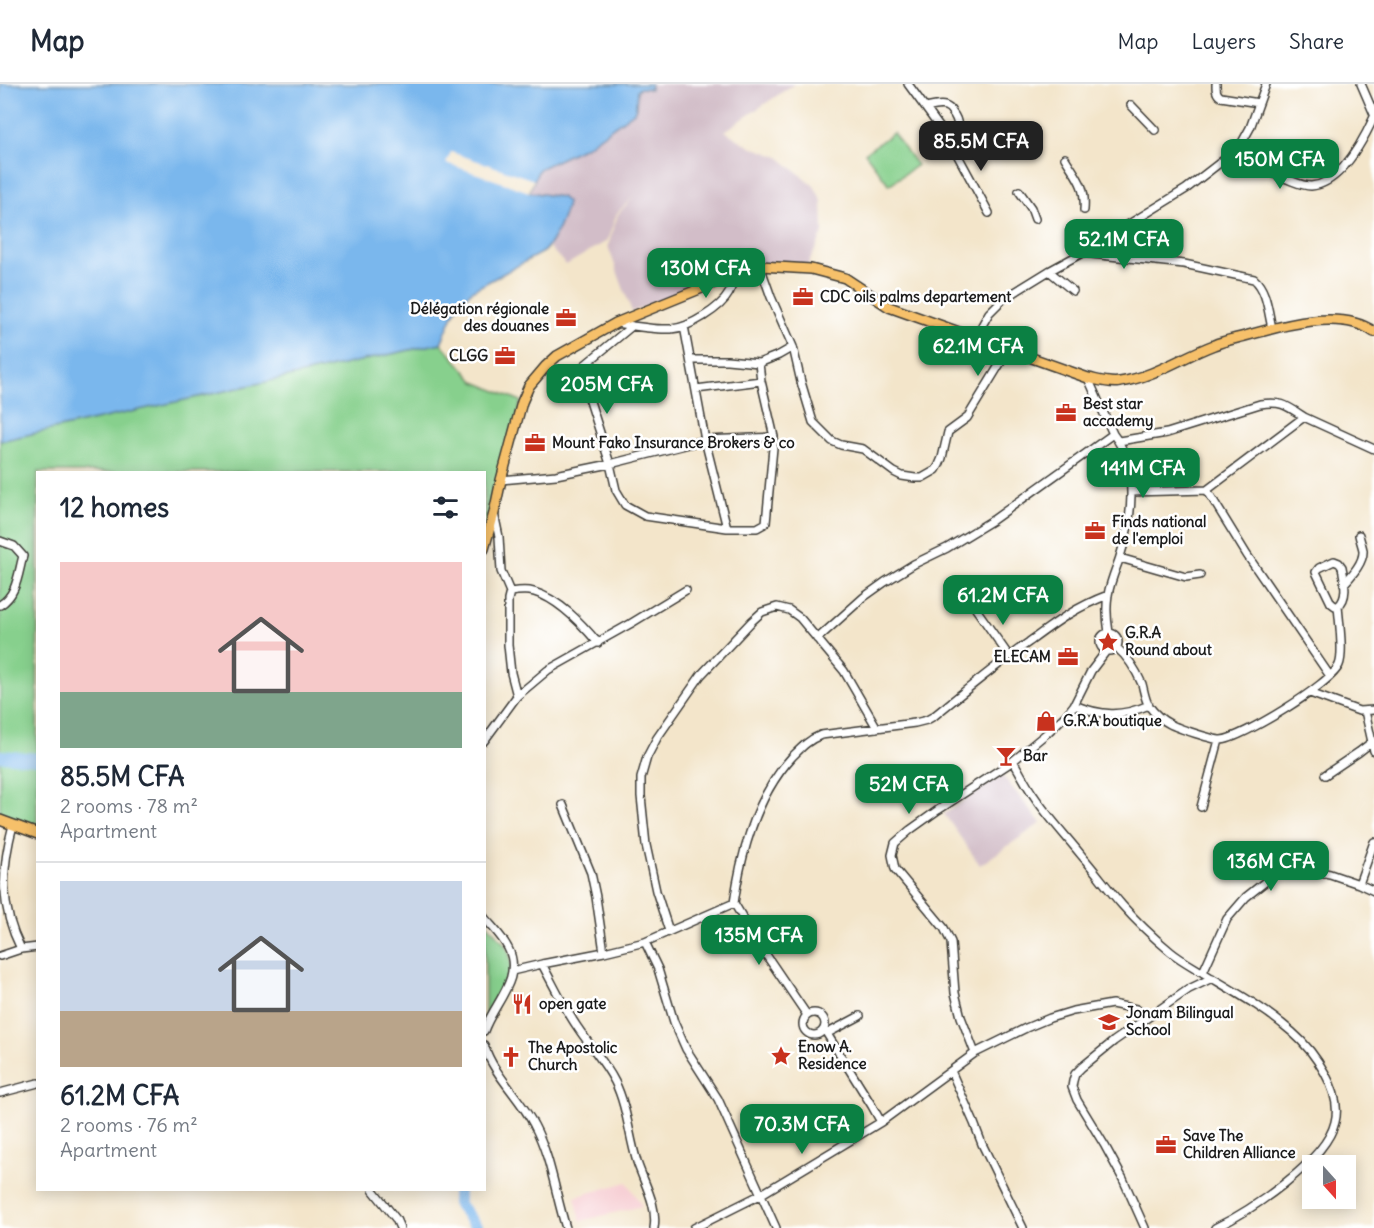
<!DOCTYPE html>
<html lang="en">
<head>
<meta charset="utf-8">
<style>
	body { margin:0; font-family:Delius,sans-serif; background:#f6f6f7; color:#1f2937; height:100vh; display:flex; flex-direction:column; font-size:22px; white-space:nowrap }
	* { box-sizing:border-box; margin:0 }
	p { font-size:20px; color:#747a83 }
	.icon { flex:none; width:33px; height:33px; fill:none; stroke:currentColor; stroke-width:2; stroke-linecap:round; stroke-linejoin:round }
	.map { position:relative; flex:1; overflow:hidden }
	.drawer { position:absolute; left:36px; top:387px; width:450px; height:720px; display:flex; flex-direction:column; background:#fff; border-radius:0px; box-shadow:0 3px 15px #0003 }
	.drawer>* { flex:none }
	.needle { width:39px; rotate:159deg }
	.fabs { position:absolute; left:1302px; top:1071px; display:grid; gap:12px }
	.fabs a { display:grid; place-items:center; width:54px; height:54px; border-radius:0px; background:#fff; box-shadow:0 3px 15px #0003; font-size:30px }
	.price { position:absolute; translate:-50% -51px; padding:0 14px; border-radius:12px; background:#0b8043; color:#fff; font-size:20px; line-height:39px; filter:drop-shadow(0 2px 3px #0008) }
	.price::after { content:''; position:absolute; left:50%; top:36px; width:18px; height:14px; margin-left:-9px; background:inherit; clip-path:polygon(0 0,100% 0,50% 100%) }
	.price.selected { background:#222; color:#fff }
	ul { padding:0; list-style:none }
	li { display:grid; align-content:center; gap:12px; height:318px; padding:0 24px }
	li+li { border-top:2px solid #e0e1e3 }
	li span { display:grid; place-items:center; height:186px; border-radius:0px; color:#555 }
	li>.icon { margin-inline-start:auto }
	span .icon { width:108px; height:108px; fill:#fffc; stroke-width:1 }
	li b { font-size:26px }
	h2 { display:flex; justify-content:space-between; align-items:center; height:72px; padding:0 24px; font-size:26px }
	header { display:flex; align-items:center; gap:36px; box-sizing:border-box; height:84px; padding:0 30px; background:#fff; border-bottom:2px solid #e0e1e3 }
	header strong { font-size:28px }
	nav { display:flex; gap:33px; margin-inline-start:auto; font-size:21px }
	.map>svg:first-child { display:block }
</style>
</head>
<body>
<header>
<strong>Map</strong>
<nav><a>Map</a><a>Layers</a><a>Share</a></nav>
</header>
<div class="map">
<svg width="1374" height="1144" viewBox="0 0 1374 1144">
	<rect width="100%" height="100%" fill="#fff"/>
	<filter id="ink" filterUnits="userSpaceOnUse"><feTurbulence type="fractalNoise" baseFrequency=".0167" numOctaves="2"/><feDisplacementMap in="SourceGraphic" scale="12" xChannelSelector="R" yChannelSelector="G"/><feConvolveMatrix kernelMatrix="1 2 1 2 8 2 1 2 1" color-interpolation-filters="sRGB"/></filter>
	<filter id="wash" filterUnits="userSpaceOnUse"><feTurbulence type="fractalNoise" baseFrequency=".008" numOctaves="4" result="noise"/><feDisplacementMap in="SourceGraphic" scale="24" xChannelSelector="R" yChannelSelector="G"/><feGaussianBlur stdDeviation="1.35" result="paint"/><feColorMatrix in="noise" values="0 0 0 0 0 0 0 0 0 0 0 0 0 0 0 0 0 1.4 0 .05"/><feComposite in="paint" operator="in"/></filter>
	<g filter="url(#wash)">
		<rect width="100%" height="100%" fill="#f3e5ca"/>
		<path fill="#f7cfd4" d="M627,1098L642,1122L581,1137L575,1113Z"/>
		<path fill="#d2bdc8" d="M651,0H794L725,47L749,62L779,73L814,102L822,117L823,149L807,183L750,180L632,228L608,162L618,130L637,109L617,129L607,157L566,181L549,163L566,126L561,113L529,108L451,68L538,87L542,83L587,62L634,28L636,24L637,6L640,4L650,5Z
			M1002,691L1041,739L980,781L944,730Z"/>
		<path fill="#87d08d" stroke="#527654" stroke-width="1.5" d="M893,49L917,81L889,101L865,69Z
			M441,259L475,298L521,317L485,456L484,388H38L37,748L0,735V357Z
			M485,837C492,846 503,856 508,866C519,889 495,921 485,941Z"/>
		<path fill="#7ab7ed" stroke="#4b6a84" stroke-width="1.5" d="M0,0H651L650,5L640,4L637,6L636,24L634,28L587,62L539,85L529,108L561,113L567,118C565,132 553,159 543,168L473,206L463,215L455,227L441,259L0,357Z"/>
		<path fill="#f3e5ca" d="M451,68L534,96L529,108L446,79Z"/>
		<g fill="none" stroke-linecap="round" stroke-linejoin="round">
			<path stroke="#7ab7ed" stroke-width="2" d="M1356,0L1372,33"/>
			<path stroke="#7ab7ed" stroke-width="12" d="M0,672L38,675
				M458,1106V1119L477,1144"/>
		</g>
	</g>
	<g filter="url(#ink)">
		<g fill="none" stroke-linecap="round" stroke-linejoin="round">
			<g stroke="#3c3a36" stroke-width="10">
				<path id="minor" d="M908,0L951,59L989,129
					M1216,0C1216,6 1216,10 1221,13L1259,19
					M1266,0L1250,44L1239,64C1256,84 1261,85 1284,94C1293,97 1302,102 1311,102C1341,100 1363,57 1374,33
					M1361,0L1374,30
					M1131,21L1155,46
					M926,24C931,23 939,20 945,22C948,23 951,26 952,28C961,39 958,48 951,59
					M1065,74C1077,94 1086,101 1084,126
					M1019,107L1031,124L1035,135
					M1082,169L1186,105L1239,64
					M760,182L771,213L793,263L801,298L813,338L832,357L841,361L863,365L894,388L902,392L915,394H922L936,386L939,381L942,374L948,348L967,334L1009,265
					M1049,187L1073,207
					M616,239C633,242 654,246 671,245C689,244 721,224 729,209C732,204 732,197 733,191
					M632,242L581,284V289L610,380L616,406L625,421L645,432L727,444H757L766,439L774,353L761,297L759,279L779,271L793,263
					M684,242L705,356L727,444
					M975,254L989,229L1002,216L1049,187L1082,169L1184,180L1254,195C1267,206 1268,228 1272,244
					M691,276H727L759,279
					M1088,294L1113,350C1140,384 1132,437 1119,476C1115,487 1110,499 1108,511C1106,523 1107,537 1109,549
					M696,305L761,297
					M1119,357L1167,349L1260,320C1282,317 1286,321 1304,333
					M501,396L556,391L610,380L705,356L774,353
					M1207,406L1247,471L1330,592
					M1131,408L1207,406L1304,333L1374,365
					M494,429L499,453L501,487L510,508L508,516V561L511,589L517,612
					M0,457L14,462L23,472C18,490 17,511 0,521
					M1120,474L1186,493L1200,491
					M1344,500C1352,491 1364,478 1363,466C1362,461 1360,456 1359,451
					M510,508C517,507 527,506 534,508C559,515 582,540 598,559
					M976,525L1009,572
					M1100 558a9 9 0 1 1 18 0a9 9 0 1 1-18 0Z
					M817,555L864,513L885,498L914,480L947,464L993,436L1113,350
					M1116,563C1128,573 1136,586 1142,600C1144,607 1145,616 1149,622C1154,629 1162,636 1170,640C1177,644 1214,656 1221,656C1241,655 1331,600 1339,581C1344,570 1339,536 1338,522C1349,514 1344,495 1342,483L1339,479L1334,477L1319,484L1316,488L1331,519L1335,522H1338
					M1107,566L1091,587L1074,621L1066,631L1047,649L1013,677C1020,688 1026,701 1034,712C1048,733 1066,752 1082,772C1096,788 1108,805 1122,821C1137,838 1154,854 1171,868C1182,877 1194,883 1205,890C1235,908 1266,925 1292,948C1314,967 1343,1008 1335,1038C1326,1077 1250,1127 1215,1144
					M1310,609L1359,627L1374,626
					M1074,621C1101,632 1122,633 1149,621
					M1365,627L1374,667
					M484,657L517,612L548,586L630,540L686,506
					M1325,691L1359,668L1372,658
					M563,721L591,789L596,813L604,868
					M1201,723L1219,656
					M13,741C1,786 0,823 21,865
					M1359,800L1374,758
					M484,833C492,843 502,852 508,864C524,894 493,920 484,947
					M669,847L656,807L646,761L641,712V694L647,673L657,654L701,591L752,537L762,528L777,523L789,526L800,534L844,587L877,644
					M645,858L658,885L674,938L686,965L718,1015L776,1144
					M0,872L21,865L38,863
					M542,880C554,902 564,924 578,944C590,962 605,978 615,998C627,1022 629,1052 637,1078C644,1099 658,1122 654,1144
					M512,887L542,880L604,868L645,858L734,819
					M1203,888L1227,835L1246,813L1275,790L1294,784L1314,787L1330,790L1359,800L1374,807
					M803 940a11 11 0 1 1 22 0a11 11 0 1 1-22 0Z
					M807,931L756,856L734,819C741,770 757,711 792,673C801,664 808,656 821,651L915,639L927,636L934,632C965,607 996,581 1029,558C1056,538 1076,523 1108,511
					M824,945L872,1022L881,1038L975,969L1026,944L1050,934L1073,927L1112,920L1136,925L1148,933
					M828,949L860,932
					M484,961C494,992 520,1013 534,1041C551,1073 555,1109 566,1144
					M975,969L961,933L955,909L951,858L944,844L895,785L892,771L895,759L910,746L938,726L1013,677
					M951,987L974,1039L982,1060L1023,1144
					M0,1009L38,999
					M373,1106L396,1135L400,1144
					M694,1144L760,1111L881,1038
					M1145,1144L1123,1095L1105,1062L1077,1016L1072,1003L1073,997L1075,990L1082,983L1114,957L1189,905L1212,894"/>
			</g>
			<g stroke="#3c3a36" stroke-width="12">
				<path id="highway" d="M484,465L494,429L501,396L522,318L529,302L546,282L557,272L616,239L751,184L760,182L811,185L845,194L889,223L1088,294C1098,296 1110,300 1120,298C1154,293 1182,273 1214,261C1223,257 1234,255 1245,252C1280,242 1341,224 1374,248
					M0,736L38,750"/>
			</g>
			<use href="#minor" stroke="#fff" stroke-width="7"/>
			<use href="#highway" stroke="#f6c06b" stroke-width="9"/>
		</g>
	</g>
	<defs>
		<g id="office-bare" transform="scale(1.62)"><path d="M-6-3h4V-5.5h4V-3h4V5H-6ZM-1-4.5V-3h2v-1.5ZM-6 0V1H6V0Z" fill="#c8321e" stroke="#fff" stroke-width="2.5" paint-order="stroke"/></g>
		<g id="sight-bare" transform="scale(1.62)"><path d="M0-6L1.8-2.2L6-1.7L2.9 1.2L3.7 5.4L0 3.3L-3.7 5.4L-2.9 1.2L-6-1.7L-1.8-2.2Z" fill="#c8321e" stroke="#fff" stroke-width="2.5" paint-order="stroke"/></g>
		<g id="shop-bare" transform="scale(1.62)"><path d="M-5-2.5h2.3a2.7 3.5 0 0 1 5.4 0H5L5.5 6h-11ZM-1.5-2.5h3a1.5 2.3 0 0 0-3 0Z" fill="#c8321e" stroke="#fff" stroke-width="2.5" paint-order="stroke"/></g>
		<g id="bar-bare" transform="scale(1.62)"><path d="M-6-5H6L.8 .8V4.5H3.5V6h-7V4.5H-.8V.8Z" fill="#c8321e" stroke="#fff" stroke-width="2.5" paint-order="stroke"/></g>
		<g id="restaurant-bare" transform="scale(1.62)"><path d="M-5-6h1v4h1v-4h1v4h1v-4h1v5L-1.5 .5V6h-2V.5L-5-1ZM5-6V6H3V1.5H1.5Q1.5-4 5-6Z" fill="#c8321e" stroke="#fff" stroke-width="2.5" paint-order="stroke"/></g>
		<g id="school-bare" transform="scale(1.62)"><path d="M0-5L7-2L0 1L-7-2ZM-4 1L0 2.5L4 1V4Q0 6-4 4Z" fill="#c8321e" stroke="#fff" stroke-width="2.5" paint-order="stroke"/></g>
		<g id="church-bare" transform="scale(1.62)"><path d="M-1.2-6h2.4v3.5h3.3v2.4h-3.3V6h-2.4V-.1h-3.3v-2.4h3.3Z" fill="#c8321e" stroke="#fff" stroke-width="2.5" paint-order="stroke"/></g>
	</defs>
	<g fill-rule="evenodd">
		<use href="#office-bare" x="803" y="213"/>
		<use href="#office-bare" x="566" y="234"/>
		<use href="#office-bare" x="505" y="272"/>
		<use href="#office-bare" x="1066" y="329"/>
		<use href="#office-bare" x="535" y="359"/>
		<use href="#office-bare" x="1095" y="447"/>
		<use href="#sight-bare" x="1108" y="558"/>
		<use href="#office-bare" x="1068" y="573"/>
		<use href="#shop-bare" x="1046" y="637"/>
		<use href="#bar-bare" x="1006" y="672"/>
		<use href="#restaurant-bare" x="522" y="920"/>
		<use href="#school-bare" x="1109" y="938"/>
		<use href="#sight-bare" x="781" y="972"/>
		<use href="#church-bare" x="511" y="973"/>
		<use href="#office-bare" x="1166" y="1061"/>
	</g>
	<g text-anchor="middle" stroke-width="5" stroke-linejoin="round" paint-order="stroke">
		<g font-size="15" font-weight="bold" fill="#1c1c1c" stroke="#fff" text-anchor="start">
			<text x="820" y="218">CDC oils palms departement</text>
			<text x="549" y="230" text-anchor="end">Délégation régionale<tspan x="549" dy="17">des douanes</tspan></text>
			<text x="488" y="277" text-anchor="end">CLGG</text>
			<text x="1083" y="325">Best star<tspan x="1083" dy="17">accademy</tspan></text>
			<text x="552" y="364">Mount Fako Insurance Brokers &amp; co</text>
			<text x="1112" y="443">Finds national<tspan x="1112" dy="17">de l'emploi</tspan></text>
			<text x="1125" y="554">G.R.A<tspan x="1125" dy="17">Round about</tspan></text>
			<text x="1051" y="578" text-anchor="end">ELECAM</text>
			<text x="1063" y="642">G.R.A boutique</text>
			<text x="1023" y="677">Bar</text>
			<text x="539" y="925">open gate</text>
			<text x="1126" y="934">Jonam Bilingual<tspan x="1126" dy="17">School</tspan></text>
			<text x="798" y="968">Enow A.<tspan x="798" dy="17">Residence</tspan></text>
			<text x="528" y="969">The Apostolic<tspan x="528" dy="17">Church</tspan></text>
			<text x="1183" y="1057">Save The<tspan x="1183" dy="17">Children Alliance</tspan></text>
		</g>
	</g>
</svg>
<div class="fabs">
<a><svg class="needle" viewBox="-14 -14 28 28"><path d="M0-13l5 13h-10z" fill="#e53935"/><path d="M0 13l5-13h-10z" fill="#747a83"/></svg></a>
</div>
<b class="price selected" style="left:981px;top:88px">85.5M CFA</b>
<b class="price" style="left:1280px;top:106px">150M CFA</b>
<b class="price" style="left:1124px;top:186px">52.1M CFA</b>
<b class="price" style="left:706px;top:215px">130M CFA</b>
<b class="price" style="left:978px;top:293px">62.1M CFA</b>
<b class="price" style="left:607px;top:331px">205M CFA</b>
<b class="price" style="left:1143px;top:415px">141M CFA</b>
<b class="price" style="left:1003px;top:542px">61.2M CFA</b>
<b class="price" style="left:909px;top:731px">52M CFA</b>
<b class="price" style="left:1271px;top:808px">136M CFA</b>
<b class="price" style="left:759px;top:882px">135M CFA</b>
<b class="price" style="left:802px;top:1071px">70.3M CFA</b>
<section class="drawer">
<h2>12 homes<svg class="icon" aria-label="filters" viewBox="0 0 24 24"><path d="M4 7h16M4 17h16"/><circle cx="9" cy="7" r="2"/><circle cx="15" cy="17" r="2"/></svg></h2>
<ul>
<li><span style="background:linear-gradient(#f6c9c9 70%,#7fa58c 0)"><svg class="icon" aria-label="home" viewBox="0 0 24 24"><path d="M3 11l9-7 9 7M6 9v11h12V9"/></svg></span><div><b>85.5M CFA</b><p>2 rooms · 78 m²</p><p>Apartment</p></div></li>
<li><span style="background:linear-gradient(#c9d6e8 70%,#b9a48a 0)"><svg class="icon" aria-label="home" viewBox="0 0 24 24"><path d="M3 11l9-7 9 7M6 9v11h12V9"/></svg></span><div><b>61.2M CFA</b><p>2 rooms · 76 m²</p><p>Apartment</p></div></li>
</ul>
</section>
</div>
</body>
</html>
